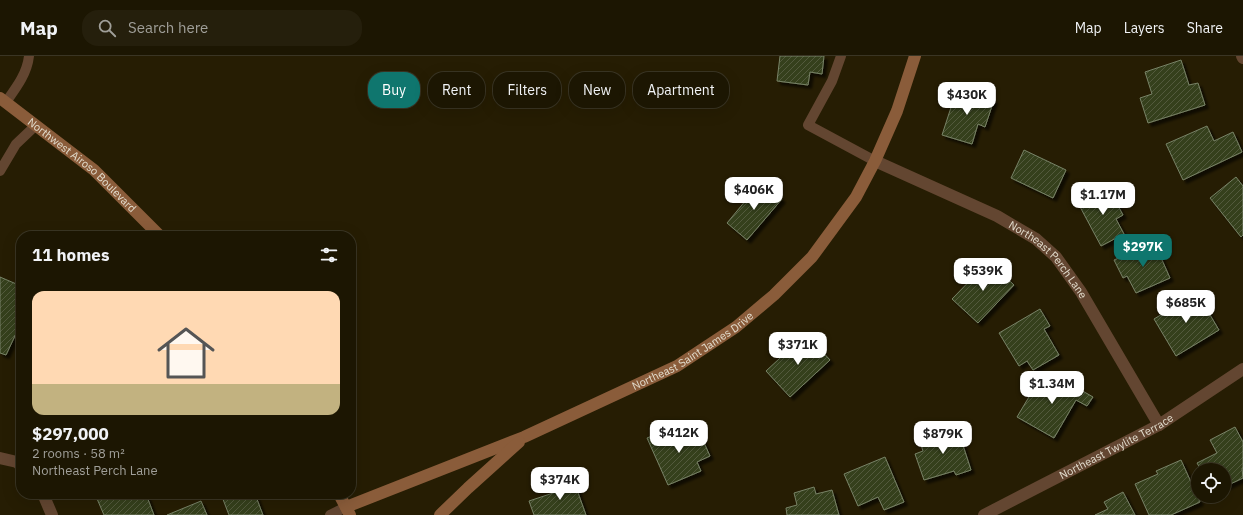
<!DOCTYPE html>
<html lang="en">
<head>
<meta charset="utf-8">
<style>
	body { margin:0; font-family:"IBM Plex Sans",sans-serif; background:#251f0c; color:#f1f3f6; height:100vh; display:flex; flex-direction:column; font-size:15px; white-space:nowrap }
	* { box-sizing:border-box; margin:0 }
	p { font-size:13px; color:#a09f99 }
	.icon { flex:none; width:22px; height:22px; fill:none; stroke:currentColor; stroke-width:2; stroke-linecap:round; stroke-linejoin:round }
	.map { position:relative; flex:1; overflow:hidden }
	.sheet { position:absolute; left:16px; top:175px; width:340px; height:268px; display:flex; flex-direction:column; background:#1c1602; border-radius:16px; box-shadow:0 4px 16px #0002,0 0 0 1px #3a3524 }
	.sheet>* { flex:none }
	.top-card { position:absolute; left:368px; top:16px; width:380px; height:36px; display:flex; gap:8px }
	.tools { position:absolute; left:1191px; top:407px; display:grid; gap:8px }
	.tools a { display:grid; place-items:center; width:40px; height:40px; border-radius:50%; background:#1c1602; box-shadow:0 4px 16px #0002,0 0 0 1px #3a3524; font-size:20px }
	.price { position:absolute; translate:-50% -34px; padding:0 9px; border-radius:8px; background:#fff; color:#222; font-size:13px; line-height:26px; filter:drop-shadow(0 1px 2px #0008) }
	.price::after { content:''; position:absolute; left:50%; top:24px; width:12px; height:9px; margin-left:-6px; background:inherit; clip-path:polygon(0 0,100% 0,50% 100%) }
	.price.current { background:#0f766e; color:#fff }
	ul { padding:0; list-style:none }
	li { display:grid; align-content:center; gap:8px; height:212px; padding:0 16px }
	li+li { border-top:1px solid #3a3524 }
	li span { display:grid; place-items:center; height:124px; border-radius:12px; color:#555 }
	li>.icon { margin-inline-start:auto }
	span .icon { width:72px; height:72px; fill:#fffc; stroke-width:1 }
	li b { font-size:17px }
	h2 { display:flex; justify-content:space-between; align-items:center; height:48px; padding:0 16px; font-size:17px }
	.chip { padding:0 14px; border-radius:16px; background:#1c1602; box-shadow:0 4px 16px #0002,0 0 0 1px #3a3524; font-size:14px; line-height:36px }
	.chip.current { background:#0f766e; color:#fff }
	header { display:flex; align-items:center; gap:24px; box-sizing:border-box; height:56px; padding:0 20px; background:#1c1602; border-bottom:1px solid #3a3524 }
	header strong { font-size:19px }
	nav { display:flex; gap:22px; margin-inline-start:auto; font-size:14px }
	.search { width:280px; height:36px; background:#251f0c; display:flex; align-items:center; gap:10px; box-sizing:border-box; padding:0 14px; border-radius:16px; color:#a09f99; font-size:15px }
	.map>svg:first-child { display:block }
</style>
</head>
<body>
<header>
<strong>Map</strong>
<div class="search"><svg class="icon" aria-label="search" viewBox="0 0 24 24"><circle cx="10" cy="10" r="6"/><path d="M15 15l6 6"/></svg>Search here</div>
<nav><a>Map</a><a>Layers</a><a>Share</a></nav>
</header>
<div class="map">
<svg width="1243" height="459" viewBox="0 0 1243 459">
	<defs>
		<pattern id="building-hatch" width="6" height="6" patternUnits="userSpaceOnUse"><rect width="6" height="6" fill="#353f1f"/><path d="M-1 1l2-2M0 6l6-6M5 7l2-2" fill="none" stroke="#525a3e"/></pattern>
		<filter id="shadow"><feDropShadow dx="3.5" dy="3.5" stdDeviation="1" flood-color="#0009"/></filter>
	</defs>
	<rect width="100%" height="100%" fill="#261d03"/>
	<path fill="url(#building-hatch)" stroke="#788366" filter="url(#shadow)" d="M780,0H824L822,18L810,16L808,29L777,25Z
		M1181,4L1189,29L1198,27L1205,49L1148,67L1140,42L1152,38L1145,16Z
		M957,33L994,44L985,71L978,68L972,88L942,79Z
		M1207,70L1214,85L1233,76L1242,96L1183,124L1166,88Z
		M1024,94L1066,114L1053,142L1011,122Z
		M1236,121L1243,130V179L1241,181L1210,142Z
		M761,126L782,143L747,184L727,167Z
		M1108,131L1123,159L1116,163L1124,178L1101,190L1078,147Z
		M1154,186L1170,222L1136,237L1127,220L1123,222L1114,204Z
		M989,205L1014,229L978,267L952,243Z
		M0,221L21,230V267L6,299L0,297Z
		M1197,237L1219,274L1176,300L1154,263Z
		M1040,253L1050,270L1044,273L1059,299L1033,314L1027,305L1019,310L999,277Z
		M806,278L830,304L790,341L766,315Z
		M1053,318L1093,341L1087,350L1076,344L1054,382L1017,361L1039,324L1047,328Z
		M696,369L710,400L697,406L701,415L668,429L647,382L664,375L667,382Z
		M957,371L971,414L956,419L954,415L924,424L915,398L923,395L919,383Z
		M1235,371L1243,386V412H1242L1243,422L1224,431V414H1201L1197,407L1217,397L1210,384Z
		M885,401L904,446L884,454L878,441L858,450L844,418Z
		M1181,404L1200,446L1171,459H1149L1135,428L1158,418L1156,415Z
		M572,420L586,459H534L529,445L556,436L553,427Z
		M814,431L816,438L832,434L839,459H787L786,452L797,449L794,437Z
		M1123,436L1135,459H1095L1108,453L1104,446Z
		M95,438H146L154,459H104Z
		M221,438H255L263,459H229Z
		M201,445L207,459H167Z"/>
	<g fill="none" stroke-linecap="round" stroke-linejoin="round">
		<path stroke="#634631" stroke-width="10" d="M841,0L832,25L808,69L875,105
			M6,46C16,32 27,18 29,0
			M0,115L16,88L36,69
			M330,459L346,451"/>
		<g stroke="#634631" stroke-width="12">
			<path d="M1242,0L1243,2"/>
			<path id="s1" d="M875,105L997,160L1036,183L1056,201L1081,236L1159,369"/>
			<path d="M0,402L17,406L21,410"/>
			<path d="M43,438L52,459"/>
			<path id="s2" d="M984,459L1159,369L1243,313"/>
		</g>
		<g stroke="#8a5c3a" stroke-width="12">
			<path id="s3" d="M0,42L94,114L160,180"/>
			<path d="M339,438L350,459"/>
			<path id="s4" d="M346,451L524,381L677,310L736,271L774,239L812,201L856,141L875,105L897,55L915,0"/>
			<path d="M440,459L468,432L519,386"/>
		</g>
	</g>
	<g text-anchor="middle" stroke-width="3.5" stroke-linejoin="round" paint-order="stroke">
		<g font-size="11" fill="#e3ddce" stroke="#1c1300">
			<text dy="4" stroke="none"><textPath href="#s3" startOffset="106">Northwest Airoso Boulevard</textPath></text>
			<text dy="4" stroke="none"><textPath href="#s1" startOffset="202">Northeast Perch Lane</textPath></text>
			<text dy="4" stroke="none"><textPath href="#s4" startOffset="381">Northeast Saint James Drive</textPath></text>
			<text dy="4" stroke="none"><textPath href="#s2" startOffset="149">Northeast Twylite Terrace</textPath></text>
		</g>
	</g>
</svg>
<div class="tools">
<a><svg class="icon" aria-label="locate" viewBox="0 0 24 24"><circle cx="12" cy="12" r="6"/><path d="M12 2v4M12 18v4M2 12h4M18 12h4"/></svg></a>
</div>
<b class="price" style="left:967px;top:60px">$430K</b>
<b class="price" style="left:754px;top:155px">$406K</b>
<b class="price" style="left:1103px;top:160px">$1.17M</b>
<b class="price current" style="left:1143px;top:212px">$297K</b>
<b class="price" style="left:983px;top:236px">$539K</b>
<b class="price" style="left:1186px;top:268px">$685K</b>
<b class="price" style="left:798px;top:310px">$371K</b>
<b class="price" style="left:1052px;top:349px">$1.34M</b>
<b class="price" style="left:679px;top:398px">$412K</b>
<b class="price" style="left:943px;top:399px">$879K</b>
<b class="price" style="left:560px;top:445px">$374K</b>
<div class="top-card">
<a class="chip current">Buy</a>
<a class="chip">Rent</a>
<a class="chip">Filters</a>
<a class="chip">New</a>
<a class="chip">Apartment</a>
</div>
<section class="sheet">
<h2>11 homes<svg class="icon" aria-label="filters" viewBox="0 0 24 24"><path d="M4 7h16M4 17h16"/><circle cx="9" cy="7" r="2"/><circle cx="15" cy="17" r="2"/></svg></h2>
<ul>
<li><span style="background:linear-gradient(#ffd9b3 75%,#c2b280 0)"><svg class="icon" aria-label="home" viewBox="0 0 24 24"><path d="M3 11l9-7 9 7M6 9v11h12V9"/></svg></span><div><b>$297,000</b><p>2 rooms · 58 m²</p><p>Northeast Perch Lane</p></div></li>
</ul>
</section>
</div>
</body>
</html>
